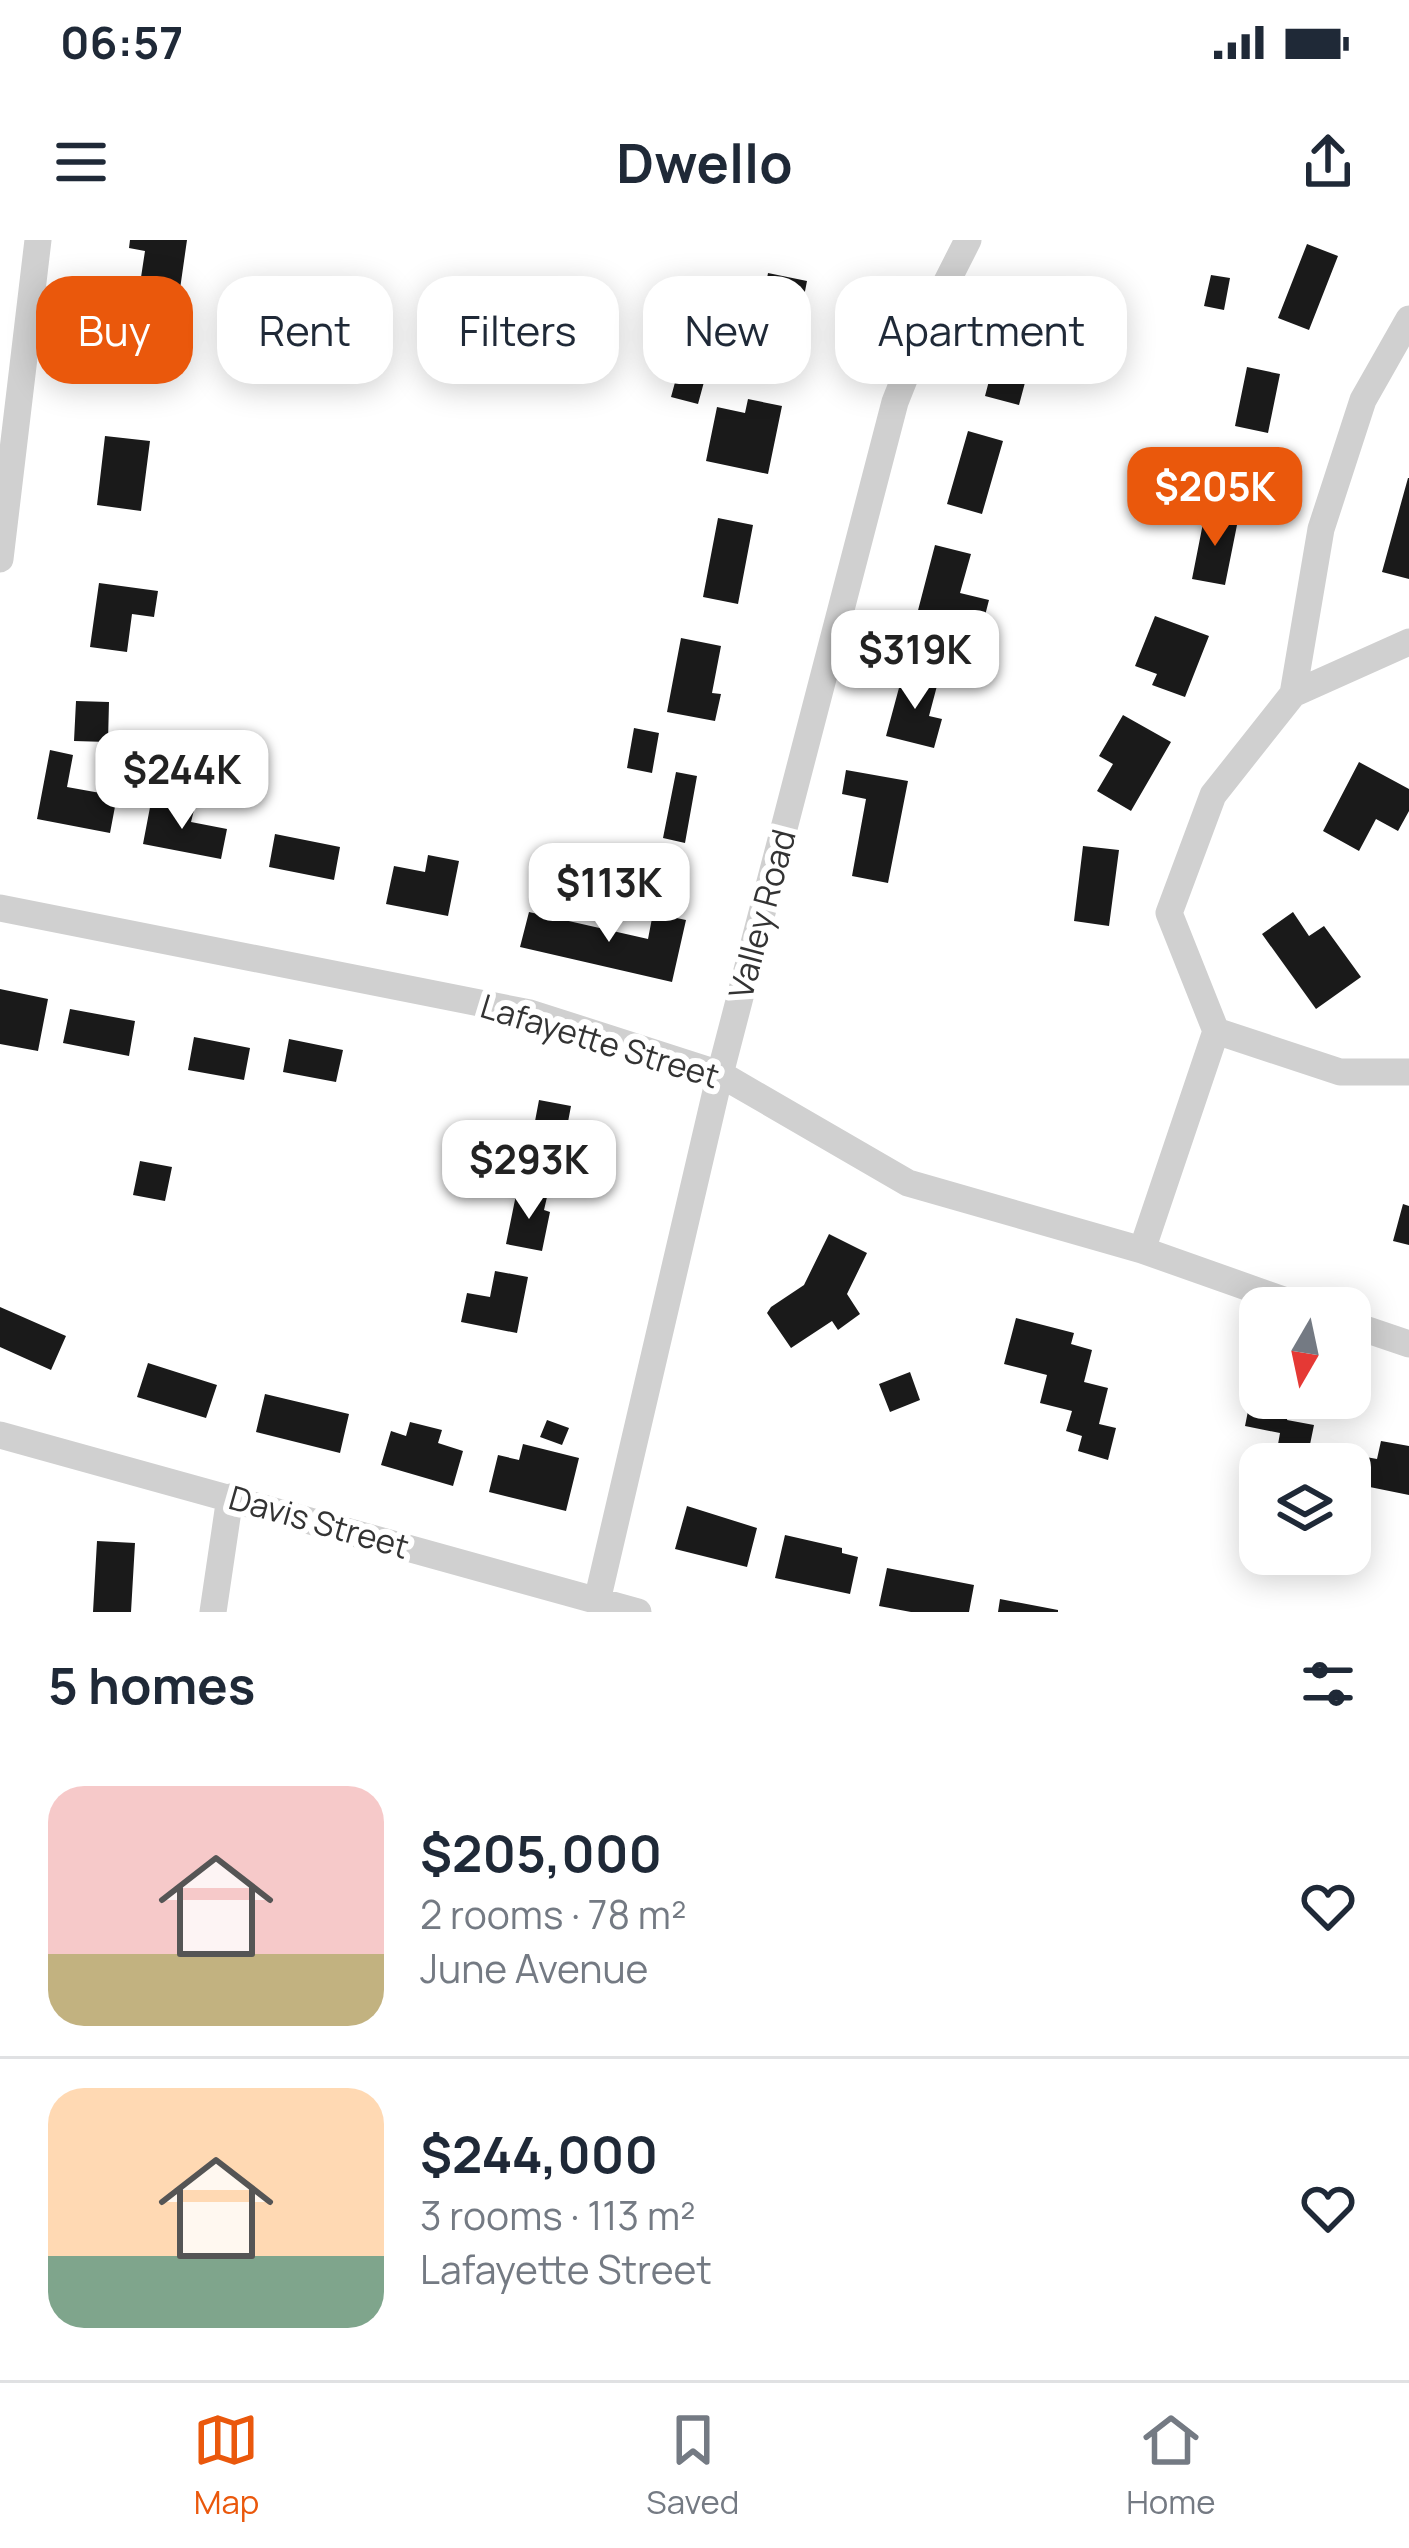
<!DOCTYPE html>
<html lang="en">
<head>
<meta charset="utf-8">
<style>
	body { margin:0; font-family:Manrope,sans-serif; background:#f6f6f7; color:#1f2937; height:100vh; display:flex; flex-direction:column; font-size:45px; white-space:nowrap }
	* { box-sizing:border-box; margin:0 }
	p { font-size:39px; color:#747a83 }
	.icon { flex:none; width:66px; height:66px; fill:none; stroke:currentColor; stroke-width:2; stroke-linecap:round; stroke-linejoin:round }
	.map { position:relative; height:1372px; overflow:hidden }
	.panel { display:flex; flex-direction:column; background:#fff; flex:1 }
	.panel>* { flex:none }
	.guide { position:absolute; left:36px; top:36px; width:1338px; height:108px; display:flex; gap:24px }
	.needle { width:78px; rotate:189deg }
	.tools { position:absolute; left:1239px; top:1047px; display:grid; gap:24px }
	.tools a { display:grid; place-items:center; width:132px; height:132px; border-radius:24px; background:#fff; box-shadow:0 6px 30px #0003; font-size:60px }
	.price { position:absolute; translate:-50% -102px; padding:0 27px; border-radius:24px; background:#fff; color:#222; font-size:39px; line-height:78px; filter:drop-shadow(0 3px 6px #0008) }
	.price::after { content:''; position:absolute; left:50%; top:72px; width:36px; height:27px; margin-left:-18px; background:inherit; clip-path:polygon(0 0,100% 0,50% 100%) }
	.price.current { background:#ea580c; color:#fff }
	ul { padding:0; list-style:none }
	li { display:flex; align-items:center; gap:36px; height:300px; padding:0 48px }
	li+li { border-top:3px solid #e0e1e3 }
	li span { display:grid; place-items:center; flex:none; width:336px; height:240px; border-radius:36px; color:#555 }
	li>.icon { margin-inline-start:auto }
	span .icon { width:144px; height:144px; fill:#fffc; stroke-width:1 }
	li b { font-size:51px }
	h2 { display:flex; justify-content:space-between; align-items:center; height:144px; padding:0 48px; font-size:51px }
	.chip { padding:0 42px; border-radius:36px; background:#fff; box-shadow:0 6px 30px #0003; font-size:42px; line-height:108px }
	.chip.current { background:#ea580c; color:#fff }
	.status { display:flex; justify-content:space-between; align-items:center; height:84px; padding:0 60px; background:#fff; direction:ltr }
	.status svg { height:33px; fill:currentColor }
	header { display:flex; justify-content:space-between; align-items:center; height:156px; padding:0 48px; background:#fff; font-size:54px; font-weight:700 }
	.tabs { display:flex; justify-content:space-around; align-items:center; height:168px; border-top:3px solid #e0e1e3; background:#fff; font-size:33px; color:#747a83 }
	.tabs a { display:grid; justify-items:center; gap:6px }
	.tabs .current { color:#ea580c }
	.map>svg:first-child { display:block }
</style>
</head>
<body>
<div class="status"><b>06:57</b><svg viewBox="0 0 49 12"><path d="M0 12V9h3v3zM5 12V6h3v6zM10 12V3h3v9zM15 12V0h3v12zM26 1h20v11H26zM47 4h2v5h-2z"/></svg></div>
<header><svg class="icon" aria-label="menu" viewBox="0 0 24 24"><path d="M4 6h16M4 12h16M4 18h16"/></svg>Dwello<svg class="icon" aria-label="share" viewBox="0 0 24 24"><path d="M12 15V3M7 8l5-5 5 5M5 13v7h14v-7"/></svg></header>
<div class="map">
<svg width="1409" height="1372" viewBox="0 0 1409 1372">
	<rect width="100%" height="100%" fill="#fff"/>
	<path fill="#1a1a1a" d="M130,0H187L178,63L138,57L145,11L129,8Z
		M1307,4L1338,16L1309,90L1278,78Z
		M768,33L807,41L791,123L753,115Z
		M1211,35L1230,38L1224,70L1204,66Z
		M1004,84L1038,94L1019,165L985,156Z
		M1247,127L1280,134L1268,193L1235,186Z
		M677,135L704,142L698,164L671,157Z
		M748,159L782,166L768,234L706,221L717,167L745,173Z
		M968,191L1003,201L982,274L947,264Z
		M105,196L150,201L141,271L97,265Z
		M1408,238H1409V339L1382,332Z
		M1205,273L1238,280L1225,345L1192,339Z
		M718,278L753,285L738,364L703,357Z
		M935,305L971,314L960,353L989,360L980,395L916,378Z
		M99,343L158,351L154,377L132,374L127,412L90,407Z
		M1155,376L1209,396L1185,457L1152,445L1157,434L1135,426Z
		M681,398L721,406L712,453L721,454L715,481L667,472Z
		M903,433L938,442L929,476L942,479L934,508L886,496Z
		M76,461L109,462L108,502L74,501Z
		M1123,475L1171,502L1131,571L1097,551L1113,524L1099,516Z
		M634,488L659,493L652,533L627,528Z
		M50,510L73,515L67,547L117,556L110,593L37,579Z
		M1359,522L1409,549V571L1398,591L1376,579L1359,611L1323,591Z
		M846,530L908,541L888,643L852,636L866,559L842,554Z
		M676,532L697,536L685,603L663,598Z
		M151,562L194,570L191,582L227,589L221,619L143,604Z
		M275,594L340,607L334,640L269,627Z
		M1083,606L1119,610L1109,686L1074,681Z
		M428,615L459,621L448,676L386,664L394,626L425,632Z
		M529,672L648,699L653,673L686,680L672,742L520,707Z
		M1293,672L1309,696L1324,686L1361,737L1316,769L1262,694Z
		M0,749L48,759L38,811L0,804Z
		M70,769L135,781L129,816L63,803Z
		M194,797L250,808L244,840L188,830Z
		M289,799L343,810L336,842L283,832Z
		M539,860L571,866L561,919L529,913Z
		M140,921L172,927L165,961L133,955Z
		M517,950L547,957L544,970L550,972L542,1011L506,1004Z
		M1403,964L1409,966V1005L1393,1001Z
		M829,994L867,1013L847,1054L860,1074L838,1090L832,1081L791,1108L767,1073L771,1067L804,1045Z
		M495,1031L528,1037L517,1093L461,1082L467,1053L490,1057Z
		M0,1067L66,1096L51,1130L0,1107Z
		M1016,1078L1074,1093L1071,1104L1092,1110L1084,1142L1108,1148L1099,1184L1116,1188L1108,1220L1078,1211L1082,1196L1066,1191L1072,1171L1040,1163L1047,1135L1004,1124Z
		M148,1123L217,1145L206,1178L137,1157Z
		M910,1132L920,1160L890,1172L879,1144Z
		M1252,1151L1260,1152V1158H1291L1287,1180L1314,1185L1307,1219L1290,1216L1288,1224H1260L1263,1208L1277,1210L1280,1193L1245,1186Z
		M265,1154L349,1174L340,1213L256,1192Z
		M547,1180L569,1188L562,1205L540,1197Z
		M410,1182L442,1190L438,1203L463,1211L453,1246L381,1225L391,1191L406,1196Z
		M1381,1201L1409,1206V1255L1350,1243L1355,1215L1377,1219Z
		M523,1204L579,1218L566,1271L489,1252L498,1215L519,1220Z
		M687,1266L757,1288L747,1327L675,1309Z
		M785,1295L842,1308V1313L858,1317L850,1354L775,1338Z
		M97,1301L135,1303L131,1372H93Z
		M887,1328L974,1345L969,1372H911L879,1366Z
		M1000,1359L1058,1370V1372H998Z"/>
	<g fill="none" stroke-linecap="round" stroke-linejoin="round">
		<path stroke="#d0d0d0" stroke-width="27" d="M0,319L38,0
			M1293,454L1409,402
			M0,668L530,773L720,834L908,943L1142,1010L1306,1068
			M1216,791L1340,832H1409
			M1142,1010L1216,791L1169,673L1213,555L1293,454L1321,289L1363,160L1409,79
			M1350,1084L1409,1104
			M0,1195L638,1372
			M597,1361L720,834L895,162L928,79L968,0
			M213,1372L230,1257"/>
	</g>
	<g text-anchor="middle" stroke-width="12" stroke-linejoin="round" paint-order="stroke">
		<g font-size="33" fill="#333" stroke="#fff">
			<text transform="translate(762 674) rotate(-75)" y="12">Valley Road</text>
			<text transform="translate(600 801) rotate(17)" y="12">Lafayette Street</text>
			<text transform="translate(319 1282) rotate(16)" y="12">Davis Street</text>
		</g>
	</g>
</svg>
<div class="tools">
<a><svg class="needle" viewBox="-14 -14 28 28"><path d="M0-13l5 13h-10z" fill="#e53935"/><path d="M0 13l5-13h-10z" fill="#747a83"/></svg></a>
<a><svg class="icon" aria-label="layers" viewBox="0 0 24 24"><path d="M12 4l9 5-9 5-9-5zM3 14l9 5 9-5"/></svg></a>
</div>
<b class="price current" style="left:1215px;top:309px">$205K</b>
<b class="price" style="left:915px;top:472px">$319K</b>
<b class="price" style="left:182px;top:592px">$244K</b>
<b class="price" style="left:609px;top:705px">$113K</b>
<b class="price" style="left:529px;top:982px">$293K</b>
<div class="guide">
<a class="chip current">Buy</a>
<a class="chip">Rent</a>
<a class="chip">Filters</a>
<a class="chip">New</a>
<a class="chip">Apartment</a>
</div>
</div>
<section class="panel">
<h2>5 homes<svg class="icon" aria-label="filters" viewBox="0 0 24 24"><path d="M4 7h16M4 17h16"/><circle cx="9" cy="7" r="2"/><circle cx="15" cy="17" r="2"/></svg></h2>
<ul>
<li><span style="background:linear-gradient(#f6c9c9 70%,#c2b280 0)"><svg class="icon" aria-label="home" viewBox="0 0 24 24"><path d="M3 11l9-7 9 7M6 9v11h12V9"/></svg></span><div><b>$205,000</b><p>2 rooms · 78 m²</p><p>June Avenue</p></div><svg class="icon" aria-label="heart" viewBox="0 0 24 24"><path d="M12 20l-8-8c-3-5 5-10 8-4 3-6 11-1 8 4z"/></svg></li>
<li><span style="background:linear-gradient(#ffd9b3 70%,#7fa58c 0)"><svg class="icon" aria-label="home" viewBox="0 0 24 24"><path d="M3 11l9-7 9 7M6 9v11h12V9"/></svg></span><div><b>$244,000</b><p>3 rooms · 113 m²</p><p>Lafayette Street</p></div><svg class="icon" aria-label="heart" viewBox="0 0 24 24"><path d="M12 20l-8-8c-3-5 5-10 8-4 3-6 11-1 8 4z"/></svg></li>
</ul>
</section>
<nav class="tabs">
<a class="current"><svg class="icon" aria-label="map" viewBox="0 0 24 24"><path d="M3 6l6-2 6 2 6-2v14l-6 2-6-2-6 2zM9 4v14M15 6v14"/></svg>Map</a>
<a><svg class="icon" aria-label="saved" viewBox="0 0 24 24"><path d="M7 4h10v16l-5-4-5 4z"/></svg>Saved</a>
<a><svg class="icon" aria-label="home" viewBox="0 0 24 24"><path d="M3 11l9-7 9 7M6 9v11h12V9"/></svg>Home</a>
</nav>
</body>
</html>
